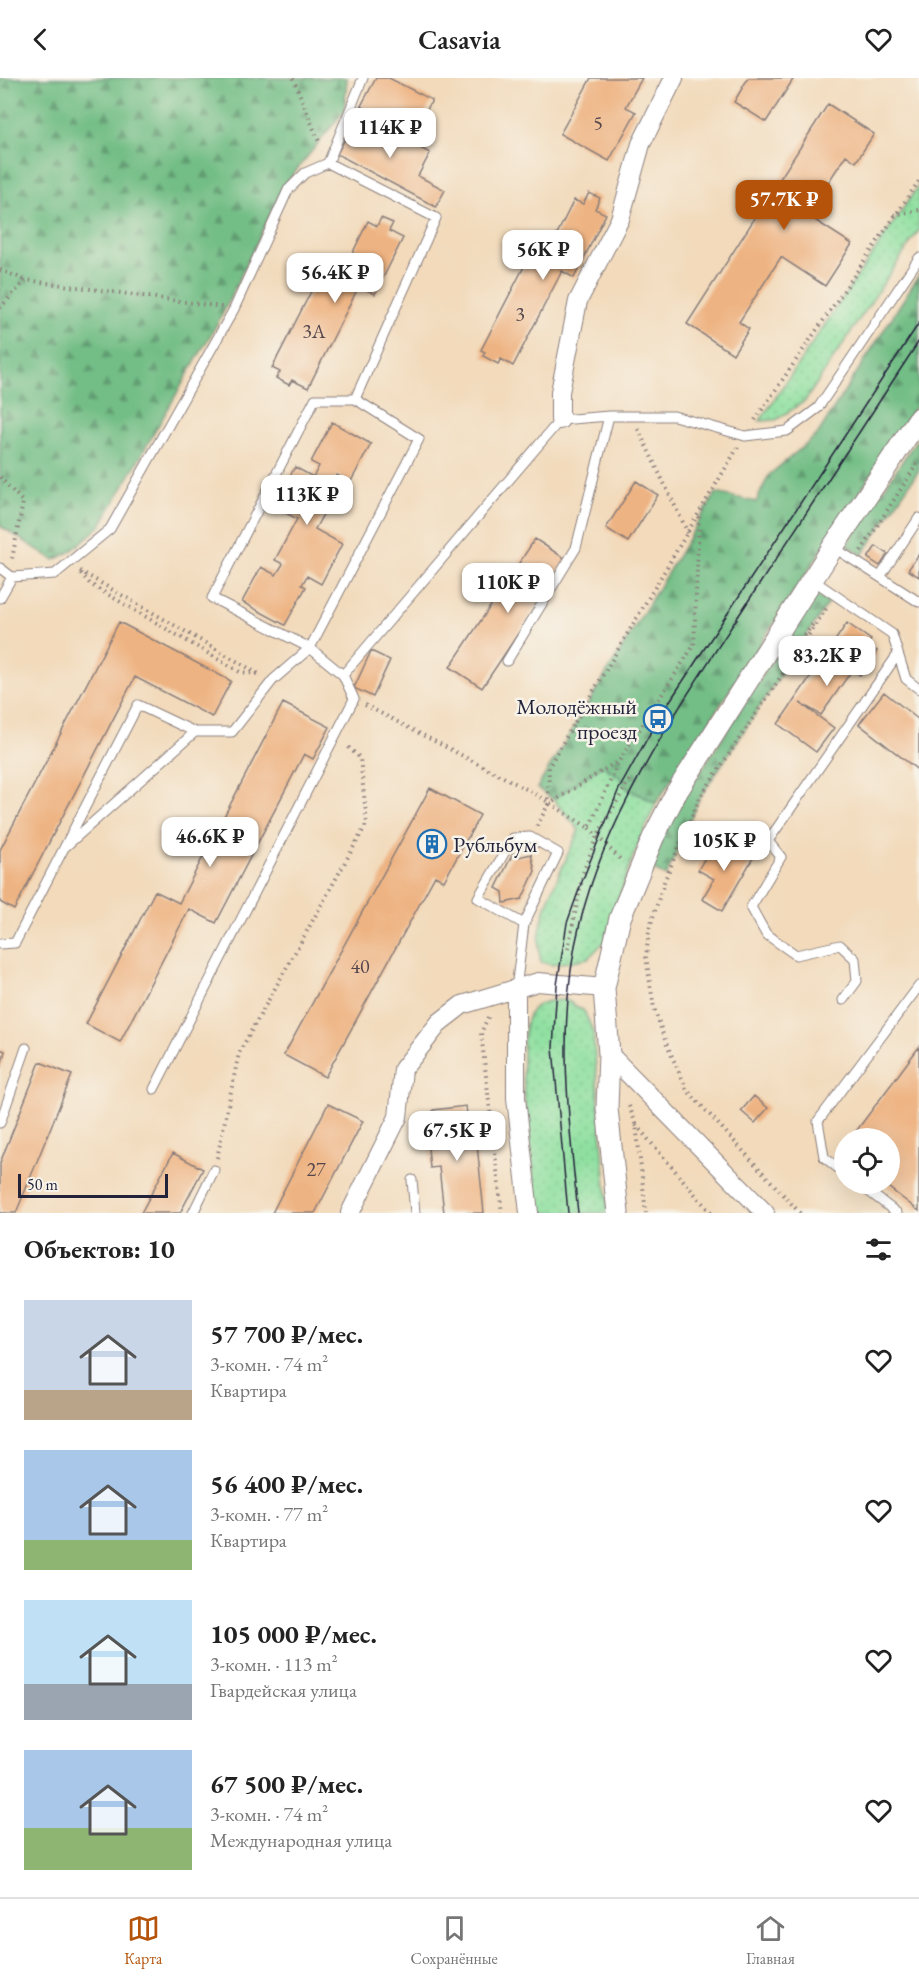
<!DOCTYPE html>
<html lang="ru">
<head>
<meta charset="utf-8">
<style>
	body { margin:0; font-family:"EB Garamond",serif; background:#f2f2f2; color:#222; height:100vh; display:flex; flex-direction:column; font-size:22px; white-space:nowrap }
	* { box-sizing:border-box; margin:0 }
	p { font-size:20px; color:#767676 }
	.icon { flex:none; width:33px; height:33px; fill:none; stroke:currentColor; stroke-width:2; stroke-linecap:round; stroke-linejoin:round }
	.map { position:relative; height:1135px; overflow:hidden }
	.panel { display:flex; flex-direction:column; background:#fff; flex:1 }
	.panel>* { flex:none }
	.buttons { position:absolute; left:834px; top:1050px; display:grid; gap:12px }
	.buttons a { display:grid; place-items:center; width:66px; height:66px; border-radius:50%; background:#fff; box-shadow:0 6px 24px #0002; font-size:30px }
	.scale { position:absolute; left:18px; bottom:15px; width:150px; box-sizing:border-box; padding-left:6px; border:3px solid #22223b; border-top:0; font-size:16px; line-height:21px; white-space:nowrap; color:#22223b; -webkit-text-stroke:4px #f7f3e8; paint-order:stroke }
	.price { position:absolute; translate:-50% -51px; padding:0 14px; border-radius:12px; background:#fff; color:#222; font-size:20px; line-height:39px; filter:drop-shadow(0 2px 3px #0008) }
	.price::after { content:''; position:absolute; left:50%; top:36px; width:18px; height:14px; margin-left:-9px; background:inherit; clip-path:polygon(0 0,100% 0,50% 100%) }
	.price.current { background:#b45309; color:#fff }
	ul { padding:0; list-style:none }
	li { display:flex; align-items:center; gap:18px; height:150px; padding:0 24px }
	li span { display:grid; place-items:center; flex:none; width:168px; height:120px; border-radius:0px; color:#555 }
	li>.icon { margin-inline-start:auto }
	span .icon { width:72px; height:72px; fill:#fffc; stroke-width:1 }
	li b { font-size:26px }
	h2 { display:flex; justify-content:space-between; align-items:center; height:72px; padding:0 24px; font-size:26px }
	header { display:flex; justify-content:space-between; align-items:center; height:78px; padding:0 24px; background:#fff; font-size:27px; font-weight:600 }
	.menu { display:flex; justify-content:space-around; align-items:center; height:84px; border-top:2px solid #e0e0e0; background:#fff; font-size:16px; color:#767676 }
	.menu a { display:grid; justify-items:center; gap:3px }
	.menu .current { color:#b45309 }
	.map>svg:first-child { display:block }
</style>
</head>
<body>
<header><svg class="icon" aria-label="back" viewBox="0 0 24 24"><path d="M15 5l-7 7 7 7"/></svg>Casavia<svg class="icon" aria-label="heart" viewBox="0 0 24 24"><path d="M12 20l-8-8c-3-5 5-10 8-4 3-6 11-1 8 4z"/></svg></header>
<div class="map">
<svg width="919" height="1135" viewBox="0 0 919 1135">
	<defs>
		<pattern id="grass-dots" width="8" height="8" patternUnits="userSpaceOnUse" patternTransform="scale(1.5)"><rect width="8" height="8" fill="#8fe0a0"/><path d="M2 2h.1M6 6h.1" fill="none" stroke="#7bc08b" stroke-width="1.8" stroke-linecap="round"/></pattern>
		<pattern id="forest-firs" width="22" height="20" patternUnits="userSpaceOnUse" patternTransform="scale(1.5)"><rect width="22" height="20" fill="#73be86"/><path d="M5 1l3.5 6h-7zM16 11l3.5 6h-7z" fill="#5e9a6f"/></pattern>
	</defs>
	<rect width="100%" height="100%" fill="#f7f3e8"/>
	<filter id="ink" filterUnits="userSpaceOnUse"><feTurbulence type="fractalNoise" baseFrequency=".0167" numOctaves="2"/><feDisplacementMap in="SourceGraphic" scale="12" xChannelSelector="R" yChannelSelector="G"/><feConvolveMatrix kernelMatrix="1 2 1 2 8 2 1 2 1" color-interpolation-filters="sRGB"/></filter>
	<filter id="wash" filterUnits="userSpaceOnUse"><feTurbulence type="fractalNoise" baseFrequency=".008" numOctaves="4" result="noise"/><feDisplacementMap in="SourceGraphic" scale="24" xChannelSelector="R" yChannelSelector="G"/><feGaussianBlur stdDeviation="1.35" result="paint"/><feColorMatrix in="noise" values="0 0 0 0 0 0 0 0 0 0 0 0 0 0 0 0 0 1.4 0 .05"/><feComposite in="paint" operator="in"/></filter>
	<g filter="url(#wash)">
		<rect width="100%" height="100%" fill="#f2dabb"/>
		<path fill="url(#grass-dots)" stroke="#58816e" stroke-width="1.5" d="M919,107V152L805,323L776,342L760,343Z
			M602,687L619,698L628,711L656,725L632,781L605,863L588,880L551,887L541,884C530,846 564,788 579,752L553,721Z
			M566,922L584,933L593,953L608,1135H539C534,1097 510,959 532,932C540,922 554,923 566,922Z"/>
		<path fill="url(#forest-firs)" stroke="#4a7060" stroke-width="1.5" d="M0,0H347L344,33L283,109L222,237L101,447L70,474L54,482L0,448Z
			M919,197V323L656,725L628,711L619,698L602,687L553,721L537,710L716,415L756,424L769,397L817,357Z
			M919,358V392L862,477L847,466Z
			M815,516L828,525L699,721L666,798L647,789L683,721Z"/>
		<g id="blocks">
			<path fill="#eeb382" d="M376,0H389L432,22L414,56L361,28Z
				M591,0H642L626,29L636,34L609,83L560,56Z
				M748,0H794L766,44L734,24Z
				M828,26L874,56L856,84L846,77L807,137L852,166L825,208L781,179L739,244L749,251L733,276L687,246Z
				M358,37L430,75L418,98L445,112L436,129L337,76Z
				M589,115L600,120L595,131L606,136L574,200L562,193L513,288L501,281L498,286L483,278L485,274L481,272L530,177L543,184L574,122L583,126Z
				M381,140L393,145L389,153L403,160L375,216L359,208L308,310L292,302L289,307L276,300L280,294L272,290L321,194L339,203L368,143L377,148Z
				M332,344L371,366L350,405L337,397L332,405L338,409L315,451L342,466L321,506L307,498L302,507L306,509L285,547L242,524L261,489L276,497L283,486L275,482L297,441L273,428L295,389L313,399L319,388L311,384Z
				M636,403L658,417L628,464L606,450Z
				M535,461L567,482L482,610L450,589Z
				M876,468L888,476L880,488L868,480Z
				M919,476V499L908,492Z
				M119,544L231,603L212,639L135,599L14,832L0,824V772Z
				M847,545L871,562L867,567L877,573L860,597L852,592L821,637L800,625L834,650L816,674L778,646Z
				M371,573L390,582L373,619L354,610Z
				M884,614L919,642V693L859,646Z
				M283,625L330,649L313,681L304,676L216,845L189,831L120,964L86,946L155,813L179,825Z
				M430,710L480,737L444,803L435,798L325,999L284,977Z
				M717,759L753,780L722,833L702,821L714,801L698,792Z
				M513,775L519,779L531,776L535,793L522,821L504,825L503,814L496,810Z
				M919,969V1133L884,1106H890V1060H851Z
				M0,971L5,973L1,989L0,988Z
				M40,984L72,997L16,1135H0V1085Z
				M754,1018L768,1030L755,1045L741,1033Z
				M328,1026L363,1043L315,1135H272Z
				M466,1028L468,1047H475L484,1135H444L439,1089L430,1090L428,1070L437,1069L433,1032Z
				M173,1075L203,1091L180,1135H141Z"/>
		</g>
	</g>
	<g filter="url(#ink)">
		<use href="#blocks" fill-opacity="0" stroke="#8a7e7b" stroke-width="1.5"/>
		<g fill="none" stroke-linecap="round" stroke-linejoin="round">
			<g stroke="#8a7e7b" stroke-width="11">
				<path id="service" d="M833,469L919,524
					M0,490L12,499L55,496L110,451L234,231L288,112L305,95L328,85L363,0
					M880,499L919,440
					M813,502L892,556L906,601L919,611
					M0,520L12,499
					M507,583L576,470L609,338
					M343,597L560,342L609,338H674L745,358L787,353L818,330L919,180
					M195,654L64,770L138,627L195,654H232L273,602L310,570L419,361L355,321L436,140L328,85
					M0,866L15,865L64,770
					M516,911L524,846L478,820L513,760L530,759L558,775L524,846
					M843,922L857,903L855,881L840,867L796,877L766,856L751,829L781,779L768,763L898,576
					M154,1011L354,621L343,597L310,570L212,520L315,321H355
					M0,1045L26,970
					M844,1095L824,1079L818,1043L919,908
					M412,1102L415,1135
					M859,1106L897,1135
					M193,1135L214,1092"/>
			</g>
			<g stroke="#8a7e7b" stroke-width="20">
				<path id="minor" d="M560,342V314L578,223L620,141L641,66L674,0
					M516,911V1020L529,1135
					M609,976L765,1135
					M350,1135L398,1039L403,991L440,944L462,927L538,904L604,910"/>
			</g>
			<g stroke="#8a7e7b" stroke-width="23">
				<path id="tertiary" d="M618,1135L607,1030L609,976L604,910L620,840L653,760L676,715L833,469L919,340"/>
			</g>
			<path stroke="#8a7e7b" stroke-width="4" stroke-dasharray="1.5 4.5" stroke-linecap="butt" d="M293,0L320,66
				M894,137L919,132
				M0,192L26,202
				M0,230L26,202L222,229
				M755,342L919,103
				M638,351L688,455
				M0,399L23,424L12,481
				M861,473L919,383
				M80,493L261,597
				M81,495L90,506L240,594L258,596
				M797,567L814,545
				M365,627L532,714L589,750L619,683L694,567L699,439
				M548,727L549,688L738,369
				M537,748L548,727L618,683
				M589,750L623,784
				M568,871L583,795L597,758L631,699
				M488,939L481,955L502,1135
				M629,1028L636,1046L646,1135
				M636,1047L711,1135
				M217,1080L239,975L367,745L360,680L346,667
				M800,1135L687,1012L666,965L654,930L646,879L649,852L664,804L699,721L828,528"/>
			<use href="#service" stroke="#fff" stroke-width="9"/>
			<use href="#minor" stroke="#fff" stroke-width="18"/>
			<use href="#tertiary" stroke="#fff" stroke-width="21"/>
			<path stroke="#22223b" stroke-width="1.5" d="M568,1135L553,970L557,907L567,845L581,806L618,713L658,641L919,245
				M578,1135C568,1039 556,940 580,845C607,733 681,626 743,531C802,442 860,353 919,263"/>
		</g>
	</g>
	<defs>
		<g id="bus-ring" transform="scale(1.5)"><circle r="9.5" fill="#f7f3e8" stroke="#1f6fb2" stroke-width="1.5"/><path d="M-5-6H5V4H4V6H2V4H-2V6H-4V4H-5ZM-3.5-4V0h7V-4ZM-3.5 1.2v1.5H-2V1.2ZM2 1.2v1.5H3.5V1.2Z" fill="#1f6fb2"/></g>
		<g id="building-ring" transform="scale(1.5)"><circle r="9.5" fill="#f7f3e8" stroke="#1f6fb2" stroke-width="1.5"/><path d="M-4-6H4V6H1V3H-1V6H-4ZM-2.5-4.3h1.7v1.8h-1.7ZM.8-4.3h1.7v1.8H.8ZM-2.5-1h1.7V.8h-1.7ZM.8-1h1.7V.8H.8Z" fill="#1f6fb2"/></g>
	</defs>
	<g fill-rule="evenodd">
		<use href="#bus-ring" x="658" y="641"/>
		<use href="#building-ring" x="432" y="766"/>
	</g>
	<g text-anchor="middle" stroke-width="5" stroke-linejoin="round" paint-order="stroke">
		<g font-size="20" fill="#55464d">
			<text x="598" y="52">5</text>
			<text x="520" y="243">3</text>
			<text x="314" y="260">3А</text>
			<text x="360" y="895">40</text>
			<text x="316" y="1098">27</text>
		</g>
		<g font-size="22" fill="#22223b" stroke="#f7f3e8" text-anchor="end">
			<text x="637" y="636">Молодёжный<tspan x="637" dy="25">проезд</tspan></text>
			<text x="453" y="774" text-anchor="start">Рубльбум</text>
		</g>
	</g>
</svg>
<div class="buttons">
<a><svg class="icon" aria-label="locate" viewBox="0 0 24 24"><circle cx="12" cy="12" r="6"/><path d="M12 2v4M12 18v4M2 12h4M18 12h4"/></svg></a>
</div>
<div class="scale">50 m</div>
<b class="price" style="left:390px;top:81px">114K ₽</b>
<b class="price current" style="left:784px;top:153px">57.7K ₽</b>
<b class="price" style="left:543px;top:203px">56K ₽</b>
<b class="price" style="left:335px;top:226px">56.4K ₽</b>
<b class="price" style="left:307px;top:448px">113K ₽</b>
<b class="price" style="left:508px;top:536px">110K ₽</b>
<b class="price" style="left:827px;top:609px">83.2K ₽</b>
<b class="price" style="left:210px;top:790px">46.6K ₽</b>
<b class="price" style="left:724px;top:794px">105K ₽</b>
<b class="price" style="left:457px;top:1084px">67.5K ₽</b>
</div>
<section class="panel">
<h2>Объектов: 10<svg class="icon" aria-label="filters" viewBox="0 0 24 24"><path d="M4 7h16M4 17h16"/><circle cx="9" cy="7" r="2"/><circle cx="15" cy="17" r="2"/></svg></h2>
<ul>
<li><span style="background:linear-gradient(#c9d6e8 75%,#b9a48a 0)"><svg class="icon" aria-label="home" viewBox="0 0 24 24"><path d="M3 11l9-7 9 7M6 9v11h12V9"/></svg></span><div><b>57 700 ₽/мес.</b><p>3-комн. · 74 m²</p><p>Квартира</p></div><svg class="icon" aria-label="heart" viewBox="0 0 24 24"><path d="M12 20l-8-8c-3-5 5-10 8-4 3-6 11-1 8 4z"/></svg></li>
<li><span style="background:linear-gradient(#a9c7e8 75%,#8fb573 0)"><svg class="icon" aria-label="home" viewBox="0 0 24 24"><path d="M3 11l9-7 9 7M6 9v11h12V9"/></svg></span><div><b>56 400 ₽/мес.</b><p>3-комн. · 77 m²</p><p>Квартира</p></div><svg class="icon" aria-label="heart" viewBox="0 0 24 24"><path d="M12 20l-8-8c-3-5 5-10 8-4 3-6 11-1 8 4z"/></svg></li>
<li><span style="background:linear-gradient(#bfe0f5 70%,#9aa5b1 0)"><svg class="icon" aria-label="home" viewBox="0 0 24 24"><path d="M3 11l9-7 9 7M6 9v11h12V9"/></svg></span><div><b>105 000 ₽/мес.</b><p>3-комн. · 113 m²</p><p>Гвардейская улица</p></div><svg class="icon" aria-label="heart" viewBox="0 0 24 24"><path d="M12 20l-8-8c-3-5 5-10 8-4 3-6 11-1 8 4z"/></svg></li>
<li><span style="background:linear-gradient(#a9c7e8 65%,#8fb573 0)"><svg class="icon" aria-label="home" viewBox="0 0 24 24"><path d="M3 11l9-7 9 7M6 9v11h12V9"/></svg></span><div><b>67 500 ₽/мес.</b><p>3-комн. · 74 m²</p><p>Международная улица</p></div><svg class="icon" aria-label="heart" viewBox="0 0 24 24"><path d="M12 20l-8-8c-3-5 5-10 8-4 3-6 11-1 8 4z"/></svg></li>
</ul>
</section>
<nav class="menu">
<a class="current"><svg class="icon" aria-label="map" viewBox="0 0 24 24"><path d="M3 6l6-2 6 2 6-2v14l-6 2-6-2-6 2zM9 4v14M15 6v14"/></svg>Карта</a>
<a><svg class="icon" aria-label="saved" viewBox="0 0 24 24"><path d="M7 4h10v16l-5-4-5 4z"/></svg>Сохранённые</a>
<a><svg class="icon" aria-label="home" viewBox="0 0 24 24"><path d="M3 11l9-7 9 7M6 9v11h12V9"/></svg>Главная</a>
</nav>
</body>
</html>
